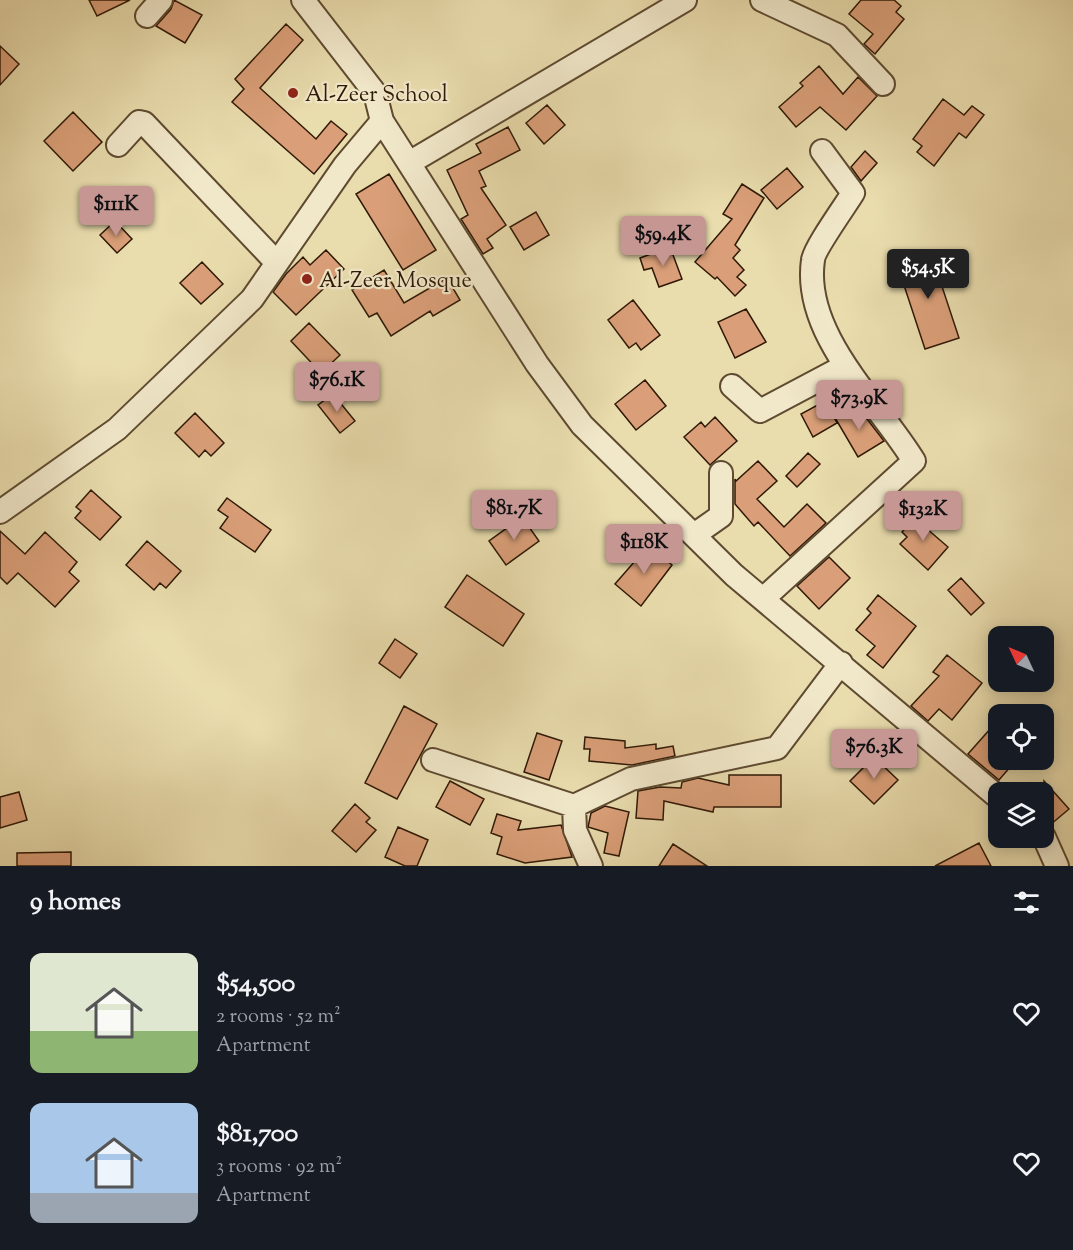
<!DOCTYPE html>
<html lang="en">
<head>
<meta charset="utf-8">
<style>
	body { margin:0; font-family:"Sorts Mill Goudy",serif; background:#20242c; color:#f1f3f6; height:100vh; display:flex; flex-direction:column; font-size:22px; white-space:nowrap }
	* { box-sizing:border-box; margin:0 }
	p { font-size:20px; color:#9ea1a6 }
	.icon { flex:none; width:33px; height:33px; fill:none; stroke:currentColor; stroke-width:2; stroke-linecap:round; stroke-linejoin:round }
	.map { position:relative; height:866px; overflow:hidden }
	.drawer { display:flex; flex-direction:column; background:#171b24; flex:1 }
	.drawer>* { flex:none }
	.needle { width:39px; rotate:314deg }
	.fabs { position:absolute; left:988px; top:626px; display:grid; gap:12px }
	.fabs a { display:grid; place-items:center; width:66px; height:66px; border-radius:12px; background:#171b24; box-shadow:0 3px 15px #0003; font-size:30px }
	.price { position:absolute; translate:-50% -51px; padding:0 14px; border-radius:6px; background:#c59692; color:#111; font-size:20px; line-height:39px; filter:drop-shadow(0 2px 3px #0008) }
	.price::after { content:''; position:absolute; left:50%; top:36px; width:18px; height:14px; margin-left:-9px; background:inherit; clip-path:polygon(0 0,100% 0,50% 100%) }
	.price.active { background:#222; color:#fff }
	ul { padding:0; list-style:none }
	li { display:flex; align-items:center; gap:18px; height:150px; padding:0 30px }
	li span { display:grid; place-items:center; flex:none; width:168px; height:120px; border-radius:12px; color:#555 }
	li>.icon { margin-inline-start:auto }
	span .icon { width:72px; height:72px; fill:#fffc; stroke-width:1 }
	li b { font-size:26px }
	h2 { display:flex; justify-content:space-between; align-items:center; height:72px; padding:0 30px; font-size:26px }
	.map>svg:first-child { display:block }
</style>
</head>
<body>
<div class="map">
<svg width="1073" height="866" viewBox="0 0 1073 866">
	<rect width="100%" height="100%" fill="#e9dcad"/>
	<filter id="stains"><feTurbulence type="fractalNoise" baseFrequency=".00333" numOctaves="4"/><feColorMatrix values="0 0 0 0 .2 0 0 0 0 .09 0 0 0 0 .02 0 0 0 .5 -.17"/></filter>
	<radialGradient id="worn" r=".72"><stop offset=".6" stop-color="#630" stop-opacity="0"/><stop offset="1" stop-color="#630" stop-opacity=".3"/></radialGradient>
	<path fill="#da9f78" stroke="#2f1906" stroke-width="1.5" d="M89,0H130L97,16Z
		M174,0L202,15L185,43L156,26L171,9Z
		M861,0H894L901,6L896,12L904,19L875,54L864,44L873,34L849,14Z
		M286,24L303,40L260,88L316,139L331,121L347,134L314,174L232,102L244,89L235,79Z
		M0,46L19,64L0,85Z
		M819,66L843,94L858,77L877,96L846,130L820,107L796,127L779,107L803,86L800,83Z
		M943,99L964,115L972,106L984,115L966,138L959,133L934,166L917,152L922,146L913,139Z
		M547,105L565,125L544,144L526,123Z
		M73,112L102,142L73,171L44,141Z
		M508,127L520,150L479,171L486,186L481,188L506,225L487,239L493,248L483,254L461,219L468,215L447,170L481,153L476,144Z
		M865,151L877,163L861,181L851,167Z
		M787,168L803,187L777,209L761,190Z
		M389,174L436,250L403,270L356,194Z
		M742,184L764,198L735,245L740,250L733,258L744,270L737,277L746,285L735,296L717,277L715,279L695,262L732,219L723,214Z
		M536,212L549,235L524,250L510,227Z
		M115,221L132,239L117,253L100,235Z
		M670,247L682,279L659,287L652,268L644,270L640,258Z
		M326,250L344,269L296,315L273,292L286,274L303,257L310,265Z
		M930,250L959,338L925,349L896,261Z
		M202,262L223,284L201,304L180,283Z
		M384,270L404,303L447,278L460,300L433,316L430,311L391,336L377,313L369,317L352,290Z
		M633,300L660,335L641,350L636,343L629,348L608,320Z
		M746,309L766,342L735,358L718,322Z
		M309,323L340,355L321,373L291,341Z
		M645,380L666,406L636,430L615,404Z
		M333,394L355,421L340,433L318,405Z
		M825,401L837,423L813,437L801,414Z
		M857,406L884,441L858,457L834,416Z
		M195,413L224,443L211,456L205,450L199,457L175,433Z
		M715,417L737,441L710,465L684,437L701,422L705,427Z
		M808,453L820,464L797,487L786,476Z
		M758,461L777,481L757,499L784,527L807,504L826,523L790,556L758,522L754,526L735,504V479L736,481Z
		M91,490L121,517L100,540L75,518L81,511L76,507Z
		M227,498L271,530L255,552L220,528L228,517L218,510Z
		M920,512L932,522L926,528L948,547L928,570L900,544L907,537L902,532Z
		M522,517L539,541L506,565L489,541Z
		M0,531L25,554L45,532L77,562L69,572L79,581L55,607L18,573L7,584L0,577Z
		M147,541L181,571L166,588L160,583L154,590L126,565Z
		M649,545L672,565L641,606L615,584Z
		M829,557L850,578L819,609L797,586Z
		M467,575L524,614L503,646L445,607Z
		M961,578L984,603L971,615L948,590Z
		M878,595L916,626L883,668L867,655L875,646L856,630L871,613L867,609Z
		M395,639L417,654L400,678L379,663Z
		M947,655L982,683L952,720L939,709L928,721L911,706L939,676L933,672Z
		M404,706L437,724L397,799L365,783Z
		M999,719V759H1003L1011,766L999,780L968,754Z
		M537,733L562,741L549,780L524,772Z
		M585,737L625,741V748L656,744V749L673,746L675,756L632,765L589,761L590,749H584Z
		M874,757L898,780L874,804L850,781Z
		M729,775H781V807H714L713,812L664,801L663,820L636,818L638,791L660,787L681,788L682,782L698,778L729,785Z
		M450,781L484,799L470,825L436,807Z
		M1044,781L1069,809L1050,825L1044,824Z
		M19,792L27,820L0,828V797Z
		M355,804L370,818L366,822L376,830L356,852L332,831Z
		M605,806L629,812L619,856L604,853L608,833L588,827L591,813Z
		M497,814L521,821L518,830L561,825L572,857L525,863L497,854L502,837L491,833Z
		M398,827L428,840L417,866H405L385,857Z
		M979,843L991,866H935Z
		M673,844L707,866H659Z
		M71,852V866H17V853Z"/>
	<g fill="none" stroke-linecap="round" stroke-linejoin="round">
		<g stroke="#5e4a30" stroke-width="26">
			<path id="minor" d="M303,0L375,93L382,121L537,364L582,425L734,575L999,798
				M762,0L837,35L883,84
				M147,16L161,0
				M118,145L139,122L144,123L277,263
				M409,163L685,0
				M732,386L760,411L845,366
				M0,512L117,429L252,299L345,165L382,121
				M694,535L721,516V473
				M763,599L914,461C879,403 802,335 813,260C814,249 845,206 853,193L822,151
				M433,760L574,806L631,779L777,748L841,663
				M574,806L575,830L591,866
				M1044,837L1057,866"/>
		</g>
		<use href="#minor" stroke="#f1e8ca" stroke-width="22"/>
	</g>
	<g fill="#8f2418" stroke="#f1e8ca" stroke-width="2">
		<circle cx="293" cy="93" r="6"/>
		<circle cx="307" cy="279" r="6"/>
	</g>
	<g text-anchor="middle" stroke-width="4.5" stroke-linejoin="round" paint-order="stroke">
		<g font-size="22" fill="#2f1906" stroke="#f1e8ca" text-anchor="start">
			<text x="305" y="101">Al-Zeer School</text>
			<text x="319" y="287">Al-Zeer Mosque</text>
		</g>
	</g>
	<rect width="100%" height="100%" filter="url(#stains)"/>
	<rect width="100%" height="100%" fill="url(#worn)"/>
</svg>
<div class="fabs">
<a><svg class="needle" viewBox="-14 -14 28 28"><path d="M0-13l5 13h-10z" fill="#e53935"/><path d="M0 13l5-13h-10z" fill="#9ea1a6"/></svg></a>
<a><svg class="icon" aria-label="locate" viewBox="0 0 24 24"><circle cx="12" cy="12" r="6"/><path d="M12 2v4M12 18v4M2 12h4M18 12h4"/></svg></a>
<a><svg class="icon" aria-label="layers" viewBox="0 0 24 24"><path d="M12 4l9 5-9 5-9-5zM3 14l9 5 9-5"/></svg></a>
</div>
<b class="price" style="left:116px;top:237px">$111K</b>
<b class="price" style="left:663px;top:267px">$59.4K</b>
<b class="price active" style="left:928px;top:300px">$54.5K</b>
<b class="price" style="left:337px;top:413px">$76.1K</b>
<b class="price" style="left:859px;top:431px">$73.9K</b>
<b class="price" style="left:514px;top:541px">$81.7K</b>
<b class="price" style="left:923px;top:542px">$132K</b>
<b class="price" style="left:644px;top:575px">$118K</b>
<b class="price" style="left:874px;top:780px">$76.3K</b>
</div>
<section class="drawer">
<h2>9 homes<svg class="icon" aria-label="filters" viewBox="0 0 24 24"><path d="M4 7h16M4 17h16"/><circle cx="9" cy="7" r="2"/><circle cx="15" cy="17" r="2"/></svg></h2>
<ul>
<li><span style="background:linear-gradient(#dfe7d0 65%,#8fb573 0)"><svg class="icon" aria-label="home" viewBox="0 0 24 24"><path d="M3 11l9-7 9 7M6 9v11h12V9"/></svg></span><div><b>$54,500</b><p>2 rooms · 52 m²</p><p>Apartment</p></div><svg class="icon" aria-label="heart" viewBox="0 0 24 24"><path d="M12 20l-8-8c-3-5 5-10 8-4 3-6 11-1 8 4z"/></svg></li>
<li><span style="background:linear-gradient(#a9c7e8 75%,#9aa5b1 0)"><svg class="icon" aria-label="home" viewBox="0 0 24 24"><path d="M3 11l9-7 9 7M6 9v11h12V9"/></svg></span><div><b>$81,700</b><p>3 rooms · 92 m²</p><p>Apartment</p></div><svg class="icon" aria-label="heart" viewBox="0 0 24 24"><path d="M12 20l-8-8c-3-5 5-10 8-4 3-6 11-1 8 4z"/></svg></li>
</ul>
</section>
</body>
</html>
